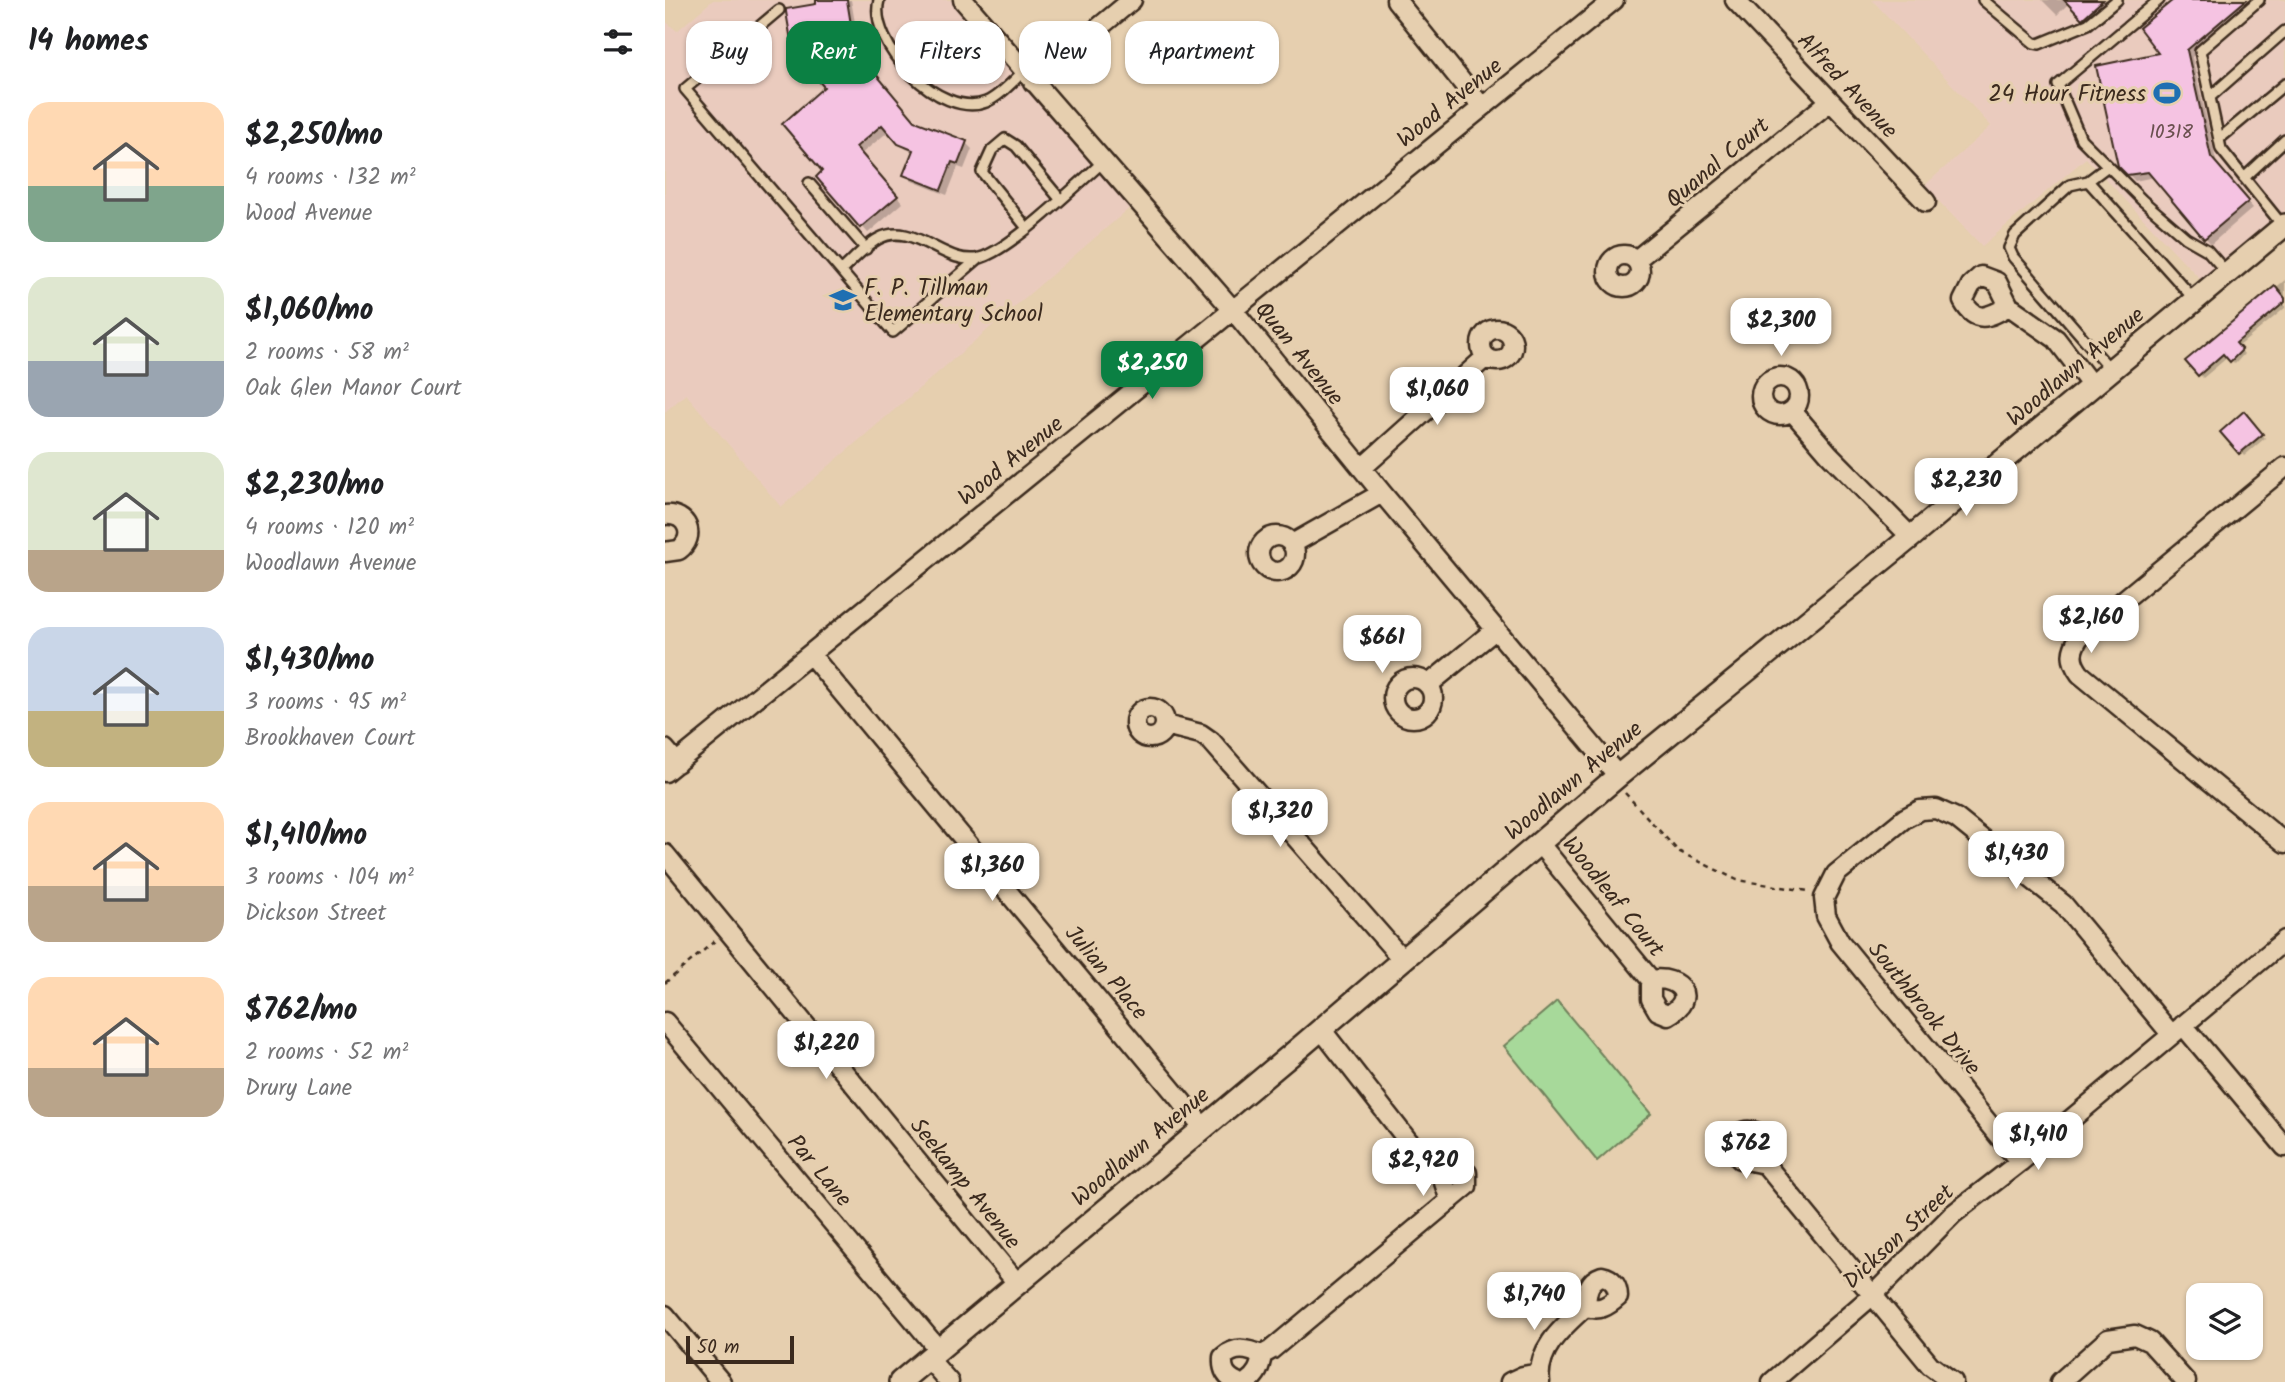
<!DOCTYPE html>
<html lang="en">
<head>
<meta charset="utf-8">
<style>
	body { margin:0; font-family:Kalam,sans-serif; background:#f2f2f2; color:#202124; height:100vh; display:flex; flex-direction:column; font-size:26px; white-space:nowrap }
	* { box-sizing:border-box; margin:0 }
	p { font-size:23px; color:#757577 }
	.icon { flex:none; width:38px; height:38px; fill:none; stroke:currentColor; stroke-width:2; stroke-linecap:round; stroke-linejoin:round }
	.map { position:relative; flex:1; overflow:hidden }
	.panel { display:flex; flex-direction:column; background:#fff; width:665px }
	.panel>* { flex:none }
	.guide { position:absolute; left:21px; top:21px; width:665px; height:63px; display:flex; gap:14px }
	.buttons { position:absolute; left:1521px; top:1283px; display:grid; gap:14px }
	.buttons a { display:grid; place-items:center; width:77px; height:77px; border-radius:14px; background:#fff; box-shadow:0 2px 5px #0004; font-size:35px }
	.scale { position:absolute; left:21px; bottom:18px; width:108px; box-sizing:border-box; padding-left:7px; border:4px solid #3b2a1e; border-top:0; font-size:19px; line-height:24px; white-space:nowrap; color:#3b2a1e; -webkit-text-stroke:5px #e6cfaf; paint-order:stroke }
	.price { position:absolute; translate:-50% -60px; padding:0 16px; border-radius:14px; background:#fff; color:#222; font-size:23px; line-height:46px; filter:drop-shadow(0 2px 4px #0008) }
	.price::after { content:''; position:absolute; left:50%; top:42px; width:21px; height:16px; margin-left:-10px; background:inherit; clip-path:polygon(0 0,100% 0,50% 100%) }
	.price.current { background:#0b8043; color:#fff }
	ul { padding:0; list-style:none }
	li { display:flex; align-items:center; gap:21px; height:175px; padding:0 28px }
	li span { display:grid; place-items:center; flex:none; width:196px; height:140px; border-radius:21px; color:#555 }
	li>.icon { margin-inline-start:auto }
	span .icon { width:84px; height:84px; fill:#fffc; stroke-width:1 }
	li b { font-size:30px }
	h2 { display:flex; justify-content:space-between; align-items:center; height:84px; padding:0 28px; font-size:30px }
	.pill { padding:0 24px; border-radius:21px; background:#fff; box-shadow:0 2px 5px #0004; font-size:24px; line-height:63px }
	.pill.current { background:#0b8043; color:#fff }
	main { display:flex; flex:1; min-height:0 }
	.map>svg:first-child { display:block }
</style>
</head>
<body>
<main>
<section class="panel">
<h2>14 homes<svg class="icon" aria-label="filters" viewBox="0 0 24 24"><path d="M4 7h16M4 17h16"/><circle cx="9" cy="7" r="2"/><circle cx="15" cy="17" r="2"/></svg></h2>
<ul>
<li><span style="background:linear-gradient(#ffd9b3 60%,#7fa58c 0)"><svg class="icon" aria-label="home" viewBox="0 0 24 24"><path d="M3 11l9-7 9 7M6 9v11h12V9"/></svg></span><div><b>$2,250/mo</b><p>4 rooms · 132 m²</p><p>Wood Avenue</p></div></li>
<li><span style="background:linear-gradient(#dfe7d0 60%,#9aa5b1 0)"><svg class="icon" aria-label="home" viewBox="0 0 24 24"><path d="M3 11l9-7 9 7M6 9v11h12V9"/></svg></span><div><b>$1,060/mo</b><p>2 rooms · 58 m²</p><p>Oak Glen Manor Court</p></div></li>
<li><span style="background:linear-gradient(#dfe7d0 70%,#b9a48a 0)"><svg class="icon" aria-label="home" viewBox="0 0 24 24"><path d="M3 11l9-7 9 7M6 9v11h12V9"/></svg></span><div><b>$2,230/mo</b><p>4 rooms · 120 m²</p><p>Woodlawn Avenue</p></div></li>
<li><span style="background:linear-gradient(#c9d6e8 60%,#c2b280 0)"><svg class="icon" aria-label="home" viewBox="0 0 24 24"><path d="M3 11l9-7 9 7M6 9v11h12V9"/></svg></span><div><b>$1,430/mo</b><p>3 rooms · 95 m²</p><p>Brookhaven Court</p></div></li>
<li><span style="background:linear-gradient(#ffd9b3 60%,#b9a48a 0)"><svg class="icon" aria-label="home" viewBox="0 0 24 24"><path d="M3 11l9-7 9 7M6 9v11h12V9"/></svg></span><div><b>$1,410/mo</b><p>3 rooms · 104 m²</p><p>Dickson Street</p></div></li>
<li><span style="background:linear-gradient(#ffd9b3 65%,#b9a48a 0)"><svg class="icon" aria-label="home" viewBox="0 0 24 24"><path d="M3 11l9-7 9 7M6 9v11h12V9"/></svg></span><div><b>$762/mo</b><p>2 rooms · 52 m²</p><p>Drury Lane</p></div></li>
</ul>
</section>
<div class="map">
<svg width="1620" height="1382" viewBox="0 0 1620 1382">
	<rect width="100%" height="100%" fill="#e6cfaf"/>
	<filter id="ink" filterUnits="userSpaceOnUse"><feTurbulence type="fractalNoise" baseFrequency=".0143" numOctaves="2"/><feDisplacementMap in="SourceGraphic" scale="14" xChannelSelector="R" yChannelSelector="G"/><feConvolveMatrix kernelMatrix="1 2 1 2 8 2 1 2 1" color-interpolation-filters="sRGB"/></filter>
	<g filter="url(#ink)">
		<path fill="#eacbbe" d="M48,0H291L467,206L116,507L21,394L0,412V21L12,31Z
			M1207,0H1620V213L1539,283L1421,158L1317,246L1259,186L1326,126Z"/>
		<path fill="#a7d99a" stroke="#71825c" stroke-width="2" d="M892,1001L986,1114L932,1161L839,1046Z"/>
		<path fill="#0003" d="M152,0H186L196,57L250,123L301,143L307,149L299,169L293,167L282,195L247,181L241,175L249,152L241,149L224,131L196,154L238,203L203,233L154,177L160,172L162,88L159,53L135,57L129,51L153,6Z
			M1377,0H1454L1427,26L1404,3L1392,15Z
			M1511,0H1594L1527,57L1552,165L1588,208L1546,244L1489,177L1470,181L1455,165L1496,54Z
			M1620,280V308L1573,347L1579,354L1570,364L1563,357L1538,378L1522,361Z
			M1583,417L1600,438L1579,456L1558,432Z"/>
		<path fill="#f5c3e2" stroke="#3b2a1e" stroke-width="2" d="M151,0H182L190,49L250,121L302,141L293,164L287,162L276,190L238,175L248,150L233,144L217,125L191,147L233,196L195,228L151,177L157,171L117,124L159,87L141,66L165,46L128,52L121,12V9L151,4Z
			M1399,0H1438L1417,19Z
			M1508,0H1581L1522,50L1546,157L1584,201L1539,239L1483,172L1462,175L1453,166L1431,66L1493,53L1474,28Z
			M1610,286L1620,298V302L1571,343L1577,350L1565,362L1558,354L1533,376L1520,361Z
			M1579,411L1598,434L1574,454L1555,432Z"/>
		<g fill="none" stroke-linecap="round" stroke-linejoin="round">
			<g stroke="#3b2a1e" stroke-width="14">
				<path id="service" d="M214,0C202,44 276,120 321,102C335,96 348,81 359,71
					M1318,0L1369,43L1374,44L1423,24L1452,0
					M1494,0L1393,85L1416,139L1477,200L1521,238L1542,250L1562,273
					M1594,0L1535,51L1556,149L1618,226
					M114,10L20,89L176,271C187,261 200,246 213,239C249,219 279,267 315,258C348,248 410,186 438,162
					M1545,97L1620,31
					M1554,139L1620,84
					M1443,166L1423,181L1405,185L1350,235L1344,248L1348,257L1445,369
					M1579,178L1620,140
					M1423,181L1529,299
					M144,183L201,249
					M362,228L317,172L327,150L340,139L351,146L395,199
					M176,271L228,332L314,258"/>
			</g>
			<g stroke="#3b2a1e" stroke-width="23">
				<path id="minor" d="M298,0L568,310L717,493L953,776
					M731,0L817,107
					M1070,0L1261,202
					M368,82L467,0
					M943 271a16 16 0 1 1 32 0a16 16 0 1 1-32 0Z
					M971,260L1164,102
					M1344,306C1324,317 1311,325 1298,301L1306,285L1316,276L1332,282L1344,306L1391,339L1427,386
					M816 345a16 16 0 1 1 32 0a16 16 0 1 1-32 0Z
					M1096 396a19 19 0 1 1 38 0a19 19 0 1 1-38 0Z
					M1127,411L1164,454L1246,537
					M1620,467L1415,636C1406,650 1404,659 1415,674L1620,843
					M697,468L821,357
					M0,515C22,513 32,536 14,550L0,552
					M594 554a18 18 0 1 1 36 0a18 18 0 1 1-36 0Z
					M627,544L717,493
					M146,655L538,1127
					M728 698a20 20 0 1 1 40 0a20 20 0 1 1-40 0Z
					M763,685L831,629
					M470 723a15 15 0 1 1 30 0a15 15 0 1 1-30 0Z
					M500,725L536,734L546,741L738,960
					M0,749L12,763
					M0,772L949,0
					M874,843L986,980C1015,975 1033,999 1003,1015L993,1011L986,999V980
					M0,854L352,1283
					M0,1022L273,1349
					M1518,1025L1620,1147
					M772,1161L785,1201
					M1355,1162L1175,942L1161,916L1159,898L1171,874L1240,818L1255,810L1271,809L1291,818L1398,904L1506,1034
					M1100,1164L1099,1142L1091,1132C1071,1126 1063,1143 1075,1159L1100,1164L1265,1365L1288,1382
					M0,1315L56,1382
					M597,1355L606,1350L802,1186V1173C792,1165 785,1166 774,1162C763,1158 754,1150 744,1142L656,1029
					M263,1358L284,1382
					M572,1382C560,1377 557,1369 558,1357C571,1346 582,1349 597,1355
					M582,1382C592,1375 595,1368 597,1355
					M845,1382L858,1376L874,1373
					M875,1382C871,1349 898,1327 921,1306C922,1293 922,1281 937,1276C948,1278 953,1286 953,1297C943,1306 934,1312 921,1306
					M1107,1382L1209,1294L1288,1214L1355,1162L1620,940
					M1395,1382L1443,1339L1470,1335L1485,1342L1521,1382"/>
			</g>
			<g stroke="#3b2a1e" stroke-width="26">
				<path id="tertiary" d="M235,1382L633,1049L953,776L1246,537L1620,225"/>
			</g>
			<path stroke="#3b2a1e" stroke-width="2.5" stroke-dasharray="5 5" stroke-linecap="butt" d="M960,793L1013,851L1072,880L1144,891
				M0,983L51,940"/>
			<use href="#service" stroke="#e6cfaf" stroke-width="9"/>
			<use href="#minor" stroke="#e6cfaf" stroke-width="18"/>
			<use href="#tertiary" stroke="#e6cfaf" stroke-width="21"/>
		</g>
	</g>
	<defs>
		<g id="stadium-bare" transform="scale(2.1)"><path d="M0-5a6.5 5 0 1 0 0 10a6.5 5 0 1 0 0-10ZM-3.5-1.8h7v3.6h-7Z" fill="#1f6fb2" stroke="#e6cfaf" stroke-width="2.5" paint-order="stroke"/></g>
		<g id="school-bare" transform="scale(2.1)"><path d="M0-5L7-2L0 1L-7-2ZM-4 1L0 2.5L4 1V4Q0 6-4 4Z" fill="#1f6fb2" stroke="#e6cfaf" stroke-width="2.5" paint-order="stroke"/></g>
	</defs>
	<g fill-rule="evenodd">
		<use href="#stadium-bare" x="1502" y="93"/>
		<use href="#school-bare" x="178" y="300"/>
	</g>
	<g text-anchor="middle" stroke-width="6" stroke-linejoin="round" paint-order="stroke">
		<g font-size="19" fill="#6a504f">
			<text x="1506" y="138">10318</text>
		</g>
		<g font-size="23" fill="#3b2a1e" stroke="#e6cfaf">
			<text transform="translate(1183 85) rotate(47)" y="8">Alfred Avenue</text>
			<text transform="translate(784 102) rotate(-39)" y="8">Wood Avenue</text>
			<text transform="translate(1052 162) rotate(-40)" y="8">Quanal Court</text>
			<text transform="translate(635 353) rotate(51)" y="8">Quan Avenue</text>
			<text transform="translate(1410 366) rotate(-40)" y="8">Woodlawn Avenue</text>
			<text transform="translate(345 460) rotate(-39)" y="8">Wood Avenue</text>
			<text transform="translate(908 780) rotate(-40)" y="8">Woodlawn Avenue</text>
			<text transform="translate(949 896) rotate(51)" y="8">Woodleaf Court</text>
			<text transform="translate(442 972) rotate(50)" y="8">Julian Place</text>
			<text transform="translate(1260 1008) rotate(51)" y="8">Southbrook Drive</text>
			<text transform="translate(475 1146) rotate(-40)" y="8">Woodlawn Avenue</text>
			<text transform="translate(155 1170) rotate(50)" y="8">Par Lane</text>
			<text transform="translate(301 1183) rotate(51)" y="8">Seekamp Avenue</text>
			<text transform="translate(1233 1236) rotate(-43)" y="8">Dickson Street</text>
		</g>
		<g font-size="23" fill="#3b2a1e" stroke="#e6cfaf" text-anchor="end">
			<text x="1481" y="101">24 Hour Fitness</text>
			<text x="199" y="295" text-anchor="start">F. P. Tillman<tspan x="199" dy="26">Elementary School</tspan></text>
		</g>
	</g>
</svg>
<div class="buttons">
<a><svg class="icon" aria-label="layers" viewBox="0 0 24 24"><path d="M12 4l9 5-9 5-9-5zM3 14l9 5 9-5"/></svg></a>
</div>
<div class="scale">50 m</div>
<b class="price" style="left:1116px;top:358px">$2,300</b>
<b class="price current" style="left:487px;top:401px">$2,250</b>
<b class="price" style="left:772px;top:427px">$1,060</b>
<b class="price" style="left:1301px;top:518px">$2,230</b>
<b class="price" style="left:1426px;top:655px">$2,160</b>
<b class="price" style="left:717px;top:675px">$661</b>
<b class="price" style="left:615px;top:849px">$1,320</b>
<b class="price" style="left:1351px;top:891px">$1,430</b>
<b class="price" style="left:327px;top:903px">$1,360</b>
<b class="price" style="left:161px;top:1081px">$1,220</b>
<b class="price" style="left:1373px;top:1172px">$1,410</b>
<b class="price" style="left:1081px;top:1181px">$762</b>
<b class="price" style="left:758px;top:1198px">$2,920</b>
<b class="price" style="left:869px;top:1332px">$1,740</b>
<div class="guide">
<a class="pill">Buy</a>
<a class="pill current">Rent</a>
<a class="pill">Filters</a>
<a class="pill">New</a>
<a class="pill">Apartment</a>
</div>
</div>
</main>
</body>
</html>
